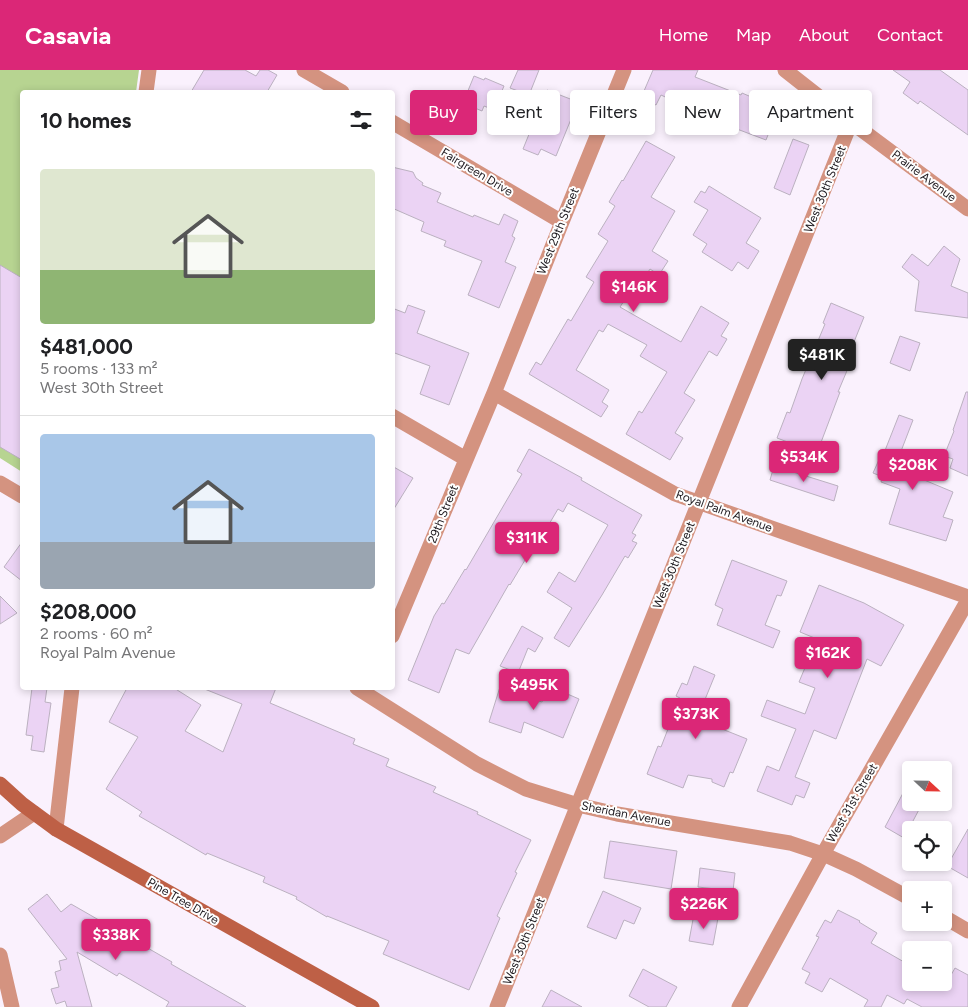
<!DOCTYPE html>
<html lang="en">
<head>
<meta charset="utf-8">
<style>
	body { margin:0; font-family:Figtree,sans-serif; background:#f6f6f6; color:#202124; height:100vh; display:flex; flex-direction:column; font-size:19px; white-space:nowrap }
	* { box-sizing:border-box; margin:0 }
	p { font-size:16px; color:#757577 }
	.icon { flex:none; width:28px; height:28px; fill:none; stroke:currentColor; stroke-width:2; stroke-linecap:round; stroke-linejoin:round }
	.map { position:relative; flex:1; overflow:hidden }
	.panel { position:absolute; left:20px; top:20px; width:375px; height:600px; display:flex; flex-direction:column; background:#fff; border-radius:5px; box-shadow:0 2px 8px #0003 }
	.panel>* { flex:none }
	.guide { position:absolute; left:410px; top:20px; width:475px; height:45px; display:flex; gap:10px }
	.needle { width:32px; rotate:112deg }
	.controls { position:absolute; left:902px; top:691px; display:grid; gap:10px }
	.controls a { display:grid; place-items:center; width:50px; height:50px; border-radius:5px; background:#fff; box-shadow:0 2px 8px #0003; font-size:25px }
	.price { position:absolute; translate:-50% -42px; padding:0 11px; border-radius:5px; background:#db2777; color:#fff; font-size:16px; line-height:32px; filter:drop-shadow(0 1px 2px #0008) }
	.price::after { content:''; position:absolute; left:50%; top:30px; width:15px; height:11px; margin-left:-8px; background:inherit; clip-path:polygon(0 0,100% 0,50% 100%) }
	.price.current { background:#222; color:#fff }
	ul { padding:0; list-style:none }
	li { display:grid; align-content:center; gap:10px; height:265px; padding:0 20px }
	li+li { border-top:1px solid #e0e0e0 }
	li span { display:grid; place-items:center; height:155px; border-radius:5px; color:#555 }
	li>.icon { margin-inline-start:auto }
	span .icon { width:90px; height:90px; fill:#fffc; stroke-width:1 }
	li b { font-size:21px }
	h2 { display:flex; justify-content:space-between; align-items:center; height:60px; padding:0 20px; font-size:21px }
	.tag { padding:0 18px; border-radius:5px; background:#fff; box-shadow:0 2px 8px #0003; font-size:18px; line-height:45px }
	.tag.current { background:#db2777; color:#fff }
	header { display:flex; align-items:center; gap:30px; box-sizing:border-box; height:70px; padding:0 25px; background:#db2777; color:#fff }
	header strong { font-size:24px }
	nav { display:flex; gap:28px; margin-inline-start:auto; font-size:18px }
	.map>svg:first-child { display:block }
</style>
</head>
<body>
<header>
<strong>Casavia</strong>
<nav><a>Home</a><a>Map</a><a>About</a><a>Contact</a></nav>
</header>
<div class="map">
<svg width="968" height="937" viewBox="0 0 968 937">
	<rect width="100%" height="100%" fill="#faf1fd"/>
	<path fill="#b7d491" d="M0,0H139L136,22H22V402L0,388Z"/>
	<path fill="#ebd3f4" stroke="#bbb1c0" d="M204,0H245L256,6L260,0H268L277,5L267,22H191Z
		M518,0H539L529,25L510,18Z
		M653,0H698L695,7L741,25L742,23L756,29L750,43L773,52L766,70L729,56L730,53L678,33L661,25L656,35L641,28Z
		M893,0H940L968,20V65L920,31L918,34L903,23L910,12Z
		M474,6L484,10L485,8L504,16L494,40L484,36L482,41L463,33Z
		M547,20L578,32L556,86L541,79L538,85L523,79Z
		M793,69L809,75L790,125L774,118Z
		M646,71L675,87L651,127L675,141L652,181L668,191L659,205L650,199L639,217L635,214L620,237L681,272L701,236L729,253L721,266L727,269L717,286L709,281L684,323L695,330L675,363L683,368L670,390L626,364L639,341L642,343L667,302L640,286L647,275L608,254L603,262L599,260L576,300L609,320L602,332L608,336L601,347L529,304L536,292L541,295L568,249L571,251L594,212L586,207L608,171L598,164L615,136L609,132L622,110L623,111Z
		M392,97L413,102L416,108L423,113L422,115L441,123L437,132L473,147L474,145L499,155L504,144L518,151L512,166L515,168L505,192L516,197L499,238L468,225L482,191L444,176L446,171L421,161L424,152L392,138Z
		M709,116L761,148L746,173L759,181L748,199L738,192L732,201L702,182L707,174L693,165L708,140L694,132L701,121L705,123Z
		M944,176L960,189L951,216L968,223V248L915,241L919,211L902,197L912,184L928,196Z
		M0,195L22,208V390L0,377Z
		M831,233L864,247L850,282L854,284L838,322H840L817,383L777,368L787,342L790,343L802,309L825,254L823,253Z
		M408,235L425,241L417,263L469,283L449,335L420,324L430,296L392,282V238L405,243Z
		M900,266L920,273L910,301L890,293Z
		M966,322H968V406L950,398L953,389L944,386L954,361L953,360Z
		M899,345L913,350L898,389L909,394L905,402L953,422L943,447L953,450L946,471L889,454L900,419L881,412L883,407L873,403L882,383H884Z
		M529,379L582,408L581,410L642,445L632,463L636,465L632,471L637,473L628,488L625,486L602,525L569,577L554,568L572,538L547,522L559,502L575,512L608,455L568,433L563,442L558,439L545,461L530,453L516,478L528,485L510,515L509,514L469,584L456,579L439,623L408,610L434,546L442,533L444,534L465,499L466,500L522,404L517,401Z
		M392,396L413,408L392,442Z
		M774,396L838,416L834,431L770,410Z
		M22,472V511L4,497Z
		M732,490L787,511L781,526L777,525L765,555L780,561L773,578L717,555L723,539L715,535Z
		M819,515L864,533L904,555L881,596L867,589L836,669L814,660L795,707L810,713L804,728L796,725L792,735L757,721L767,696L779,701L796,659L761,646L767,630L805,644L815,618L799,612L817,569L800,562Z
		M0,526L17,543L0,554Z
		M522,556L543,568L535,582L528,578L518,603L500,596Z
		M694,596L715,605L697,649L747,669L733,703L730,702L724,717L712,712V709L688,705L683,718L647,704L658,676L661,677L680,628L676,626L682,613L687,615Z
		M549,616L579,629L563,668L524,652L521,663L489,652L500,617L542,632Z
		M32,618H47L45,632L51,633L44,682L31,680L33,666L26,665Z
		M127,618H174L201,635L185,661L223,682L242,634L202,618H276L270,633L355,669L353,674L389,689L386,696L436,717L433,722L478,742L477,744L531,770L515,802L517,803L497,846L500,848L469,920L383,884L389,871L327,846V847L296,829L297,827L263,812L265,807L207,783L206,785L139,746L142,742L106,719L138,667L109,652Z
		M911,708V732H923L904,768L885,757Z
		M968,759V808L947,796Z
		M610,771L677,781L671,819L604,808Z
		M700,798L735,803L733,821L698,817Z
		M603,821L641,838L634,854L624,850L616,869L587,857Z
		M47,824L61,842L71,834L172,892L171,894L246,937H166L169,932L119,903L117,906L77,882L92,937H67L65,931L56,934L51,919L59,917L55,902L61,900L59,891L67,889L28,839Z
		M838,840L860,851L859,852L877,863L871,873L911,896V912H947L955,898L968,905V937H922L907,929L904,934L887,925L881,937H864L868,930L830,908L822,922L805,913L810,903L802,899L819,867L816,866L825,850L831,853Z
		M694,844L718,848L713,875L689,871Z
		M643,899L677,917L666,937H649L629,926Z
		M551,920L582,937H542Z"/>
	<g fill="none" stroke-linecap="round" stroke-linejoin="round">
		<path stroke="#d49380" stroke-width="15" d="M304,0L342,22
			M785,0L851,52L968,139
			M146,22L149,0
			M392,52L562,152
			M494,323L675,424L968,527
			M392,346L466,389
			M0,413L22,426
			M392,566L494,323L562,152L624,0
			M357,618L477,694L526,719L578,735L617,744L790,773L823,784L856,799L911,829
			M56,759L72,618
			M0,766L34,743
			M944,847L968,861
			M0,885L12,937
			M497,937L851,52
			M739,937L823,784L968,530"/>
		<path stroke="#be6046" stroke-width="15" d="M0,714L22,734L56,759L372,937"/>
	</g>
	<g text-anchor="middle" stroke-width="4" stroke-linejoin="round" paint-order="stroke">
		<g font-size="12" fill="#1d191e" stroke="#fff">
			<text transform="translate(477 102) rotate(31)" y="4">Fairgreen Drive</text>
			<text transform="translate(924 106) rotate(37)" y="4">Prairie Avenue</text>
			<text transform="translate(825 119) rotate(-68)" y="4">West 30th Street</text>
			<text transform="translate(558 161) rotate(-68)" y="4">West 29th Street</text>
			<text transform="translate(724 441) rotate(20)" y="4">Royal Palm Avenue</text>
			<text transform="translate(443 444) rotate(-68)" y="4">29th Street</text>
			<text transform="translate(674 495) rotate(-68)" y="4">West 30th Street</text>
			<text transform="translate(852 733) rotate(-60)" y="4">West 31st Street</text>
			<text transform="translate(626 744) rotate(11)" y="4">Sheridan Avenue</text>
			<text transform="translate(183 831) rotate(30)" y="4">Pine Tree Drive</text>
			<text transform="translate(524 871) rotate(-68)" y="4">West 30th Street</text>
		</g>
	</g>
</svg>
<div class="controls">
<a><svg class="needle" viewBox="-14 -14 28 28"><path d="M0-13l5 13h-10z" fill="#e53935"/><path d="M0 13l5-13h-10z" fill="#757577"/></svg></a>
<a><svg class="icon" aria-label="locate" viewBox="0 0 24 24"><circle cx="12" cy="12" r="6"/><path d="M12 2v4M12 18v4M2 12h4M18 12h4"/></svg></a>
<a>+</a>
<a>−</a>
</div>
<b class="price" style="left:634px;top:243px">$146K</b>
<b class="price current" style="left:822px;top:311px">$481K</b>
<b class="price" style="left:804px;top:413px">$534K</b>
<b class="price" style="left:913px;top:421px">$208K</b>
<b class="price" style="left:527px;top:494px">$311K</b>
<b class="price" style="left:828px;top:609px">$162K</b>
<b class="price" style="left:534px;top:641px">$495K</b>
<b class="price" style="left:696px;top:670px">$373K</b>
<b class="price" style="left:704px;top:860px">$226K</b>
<b class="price" style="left:116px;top:891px">$338K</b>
<div class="guide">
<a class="tag current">Buy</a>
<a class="tag">Rent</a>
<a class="tag">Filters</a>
<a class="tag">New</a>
<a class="tag">Apartment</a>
</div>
<section class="panel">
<h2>10 homes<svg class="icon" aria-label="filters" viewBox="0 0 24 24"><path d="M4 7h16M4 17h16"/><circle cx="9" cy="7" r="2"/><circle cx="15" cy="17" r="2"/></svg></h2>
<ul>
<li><span style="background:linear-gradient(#dfe7d0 65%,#8fb573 0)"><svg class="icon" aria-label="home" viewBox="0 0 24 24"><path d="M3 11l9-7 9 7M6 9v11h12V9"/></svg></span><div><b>$481,000</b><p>5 rooms · 133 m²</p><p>West 30th Street</p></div></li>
<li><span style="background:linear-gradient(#a9c7e8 70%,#9aa5b1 0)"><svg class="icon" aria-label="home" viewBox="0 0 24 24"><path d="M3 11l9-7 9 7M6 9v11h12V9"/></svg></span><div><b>$208,000</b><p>2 rooms · 60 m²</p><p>Royal Palm Avenue</p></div></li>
</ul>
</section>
</div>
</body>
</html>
